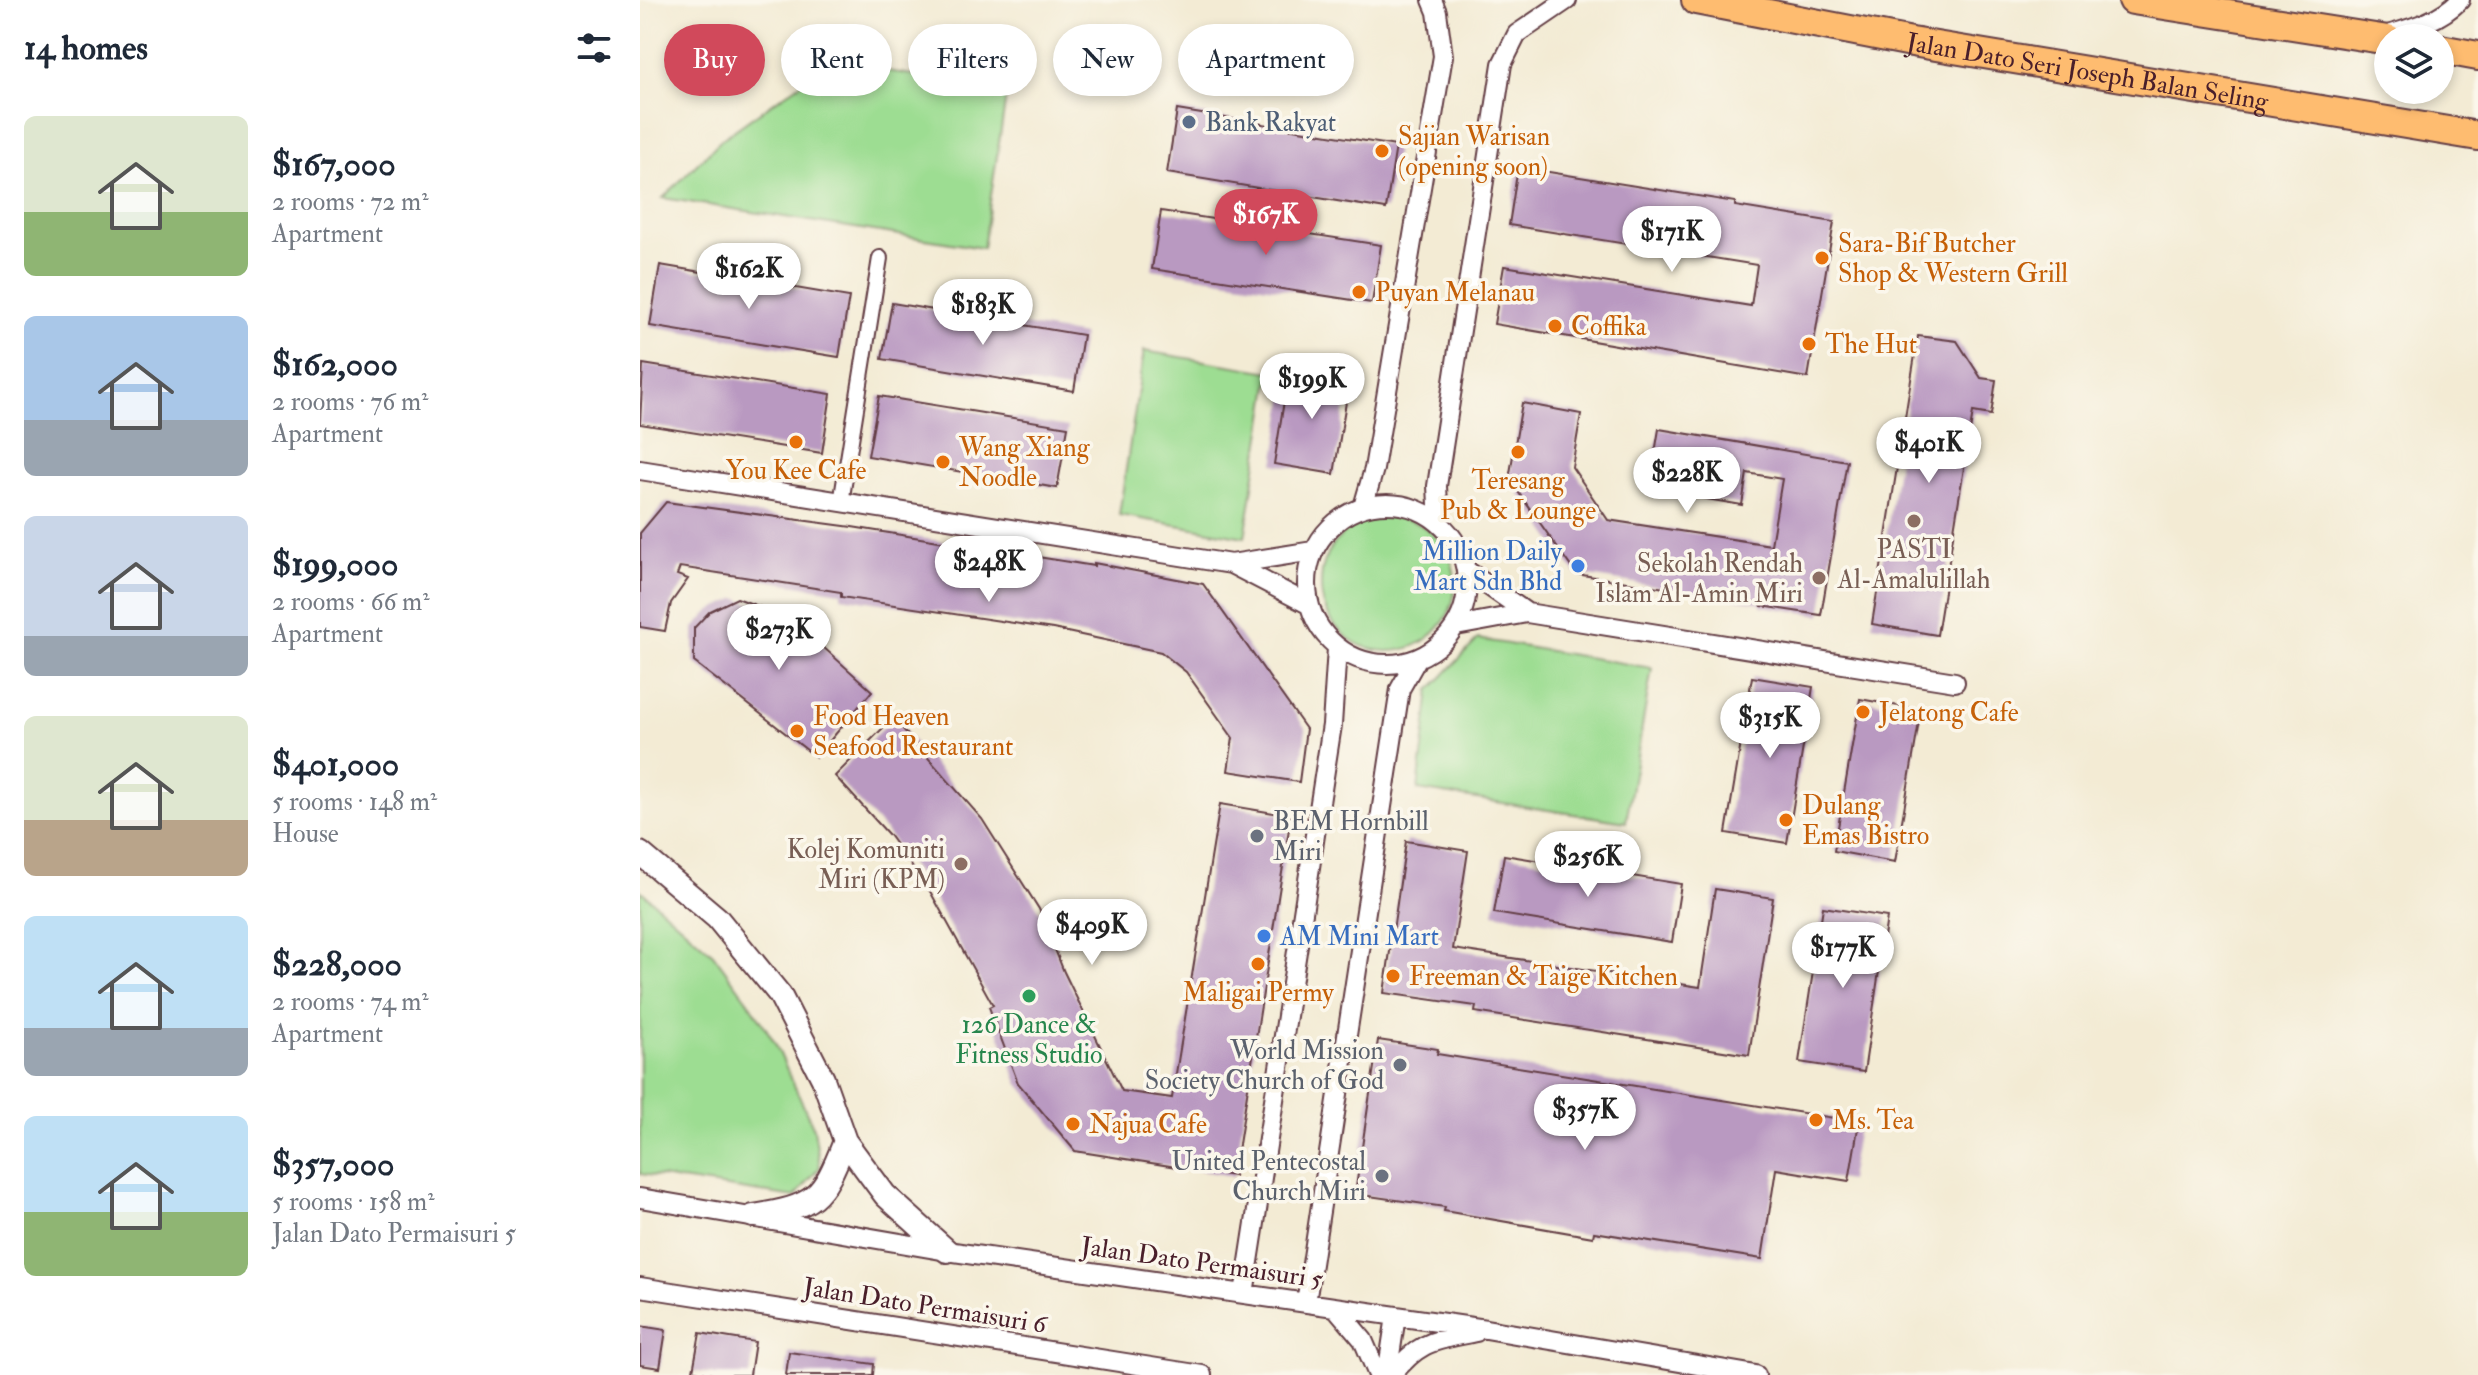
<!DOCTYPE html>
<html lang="en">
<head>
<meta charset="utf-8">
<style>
	body { margin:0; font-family:"IM FELL Double Pica",serif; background:#f6f6f7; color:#1f2937; height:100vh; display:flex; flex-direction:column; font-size:30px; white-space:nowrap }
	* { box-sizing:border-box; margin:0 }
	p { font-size:26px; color:#747a83 }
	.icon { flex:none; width:44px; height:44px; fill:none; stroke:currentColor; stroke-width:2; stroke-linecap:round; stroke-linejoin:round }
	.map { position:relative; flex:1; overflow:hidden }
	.panel { display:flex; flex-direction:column; background:#fff; width:640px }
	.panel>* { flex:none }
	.guide { position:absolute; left:24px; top:24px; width:760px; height:72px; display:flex; gap:16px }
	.controls { position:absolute; left:1734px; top:24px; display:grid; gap:16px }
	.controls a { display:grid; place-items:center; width:80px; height:80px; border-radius:50%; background:#fff; box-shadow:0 4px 12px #0003; font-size:40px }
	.price { position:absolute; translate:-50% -68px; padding:0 18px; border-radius:28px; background:#fff; color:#222; font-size:26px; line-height:52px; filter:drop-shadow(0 2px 4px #0008) }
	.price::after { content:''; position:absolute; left:50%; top:48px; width:24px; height:18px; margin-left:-12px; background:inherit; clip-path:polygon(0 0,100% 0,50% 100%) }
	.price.current { background:#d1495b; color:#fff }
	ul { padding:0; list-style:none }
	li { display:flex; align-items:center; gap:24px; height:200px; padding:0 24px }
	li span { display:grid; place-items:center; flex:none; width:224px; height:160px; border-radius:12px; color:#555 }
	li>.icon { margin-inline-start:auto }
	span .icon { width:96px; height:96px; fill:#fffc; stroke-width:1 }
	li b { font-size:34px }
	h2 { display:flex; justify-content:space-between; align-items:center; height:96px; padding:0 24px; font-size:34px }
	.pill { padding:0 28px; border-radius:36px; background:#fff; box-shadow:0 4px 12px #0003; font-size:28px; line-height:72px }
	.pill.current { background:#d1495b; color:#fff }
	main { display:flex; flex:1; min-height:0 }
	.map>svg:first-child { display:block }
</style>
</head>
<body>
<main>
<section class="panel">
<h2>14 homes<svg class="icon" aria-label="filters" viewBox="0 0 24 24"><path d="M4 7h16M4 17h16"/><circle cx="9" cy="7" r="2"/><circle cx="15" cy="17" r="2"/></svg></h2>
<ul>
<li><span style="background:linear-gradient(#dfe7d0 60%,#8fb573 0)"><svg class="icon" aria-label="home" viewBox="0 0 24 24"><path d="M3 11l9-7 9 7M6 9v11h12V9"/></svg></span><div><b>$167,000</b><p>2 rooms · 72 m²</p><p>Apartment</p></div></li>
<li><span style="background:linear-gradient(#a9c7e8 65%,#9aa5b1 0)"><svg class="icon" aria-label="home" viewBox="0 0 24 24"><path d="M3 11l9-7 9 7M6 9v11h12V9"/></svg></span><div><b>$162,000</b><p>2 rooms · 76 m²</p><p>Apartment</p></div></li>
<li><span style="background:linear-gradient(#c9d6e8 75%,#9aa5b1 0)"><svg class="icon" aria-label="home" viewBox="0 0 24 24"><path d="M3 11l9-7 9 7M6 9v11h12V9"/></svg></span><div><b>$199,000</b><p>2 rooms · 66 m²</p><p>Apartment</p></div></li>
<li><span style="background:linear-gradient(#dfe7d0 65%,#b9a48a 0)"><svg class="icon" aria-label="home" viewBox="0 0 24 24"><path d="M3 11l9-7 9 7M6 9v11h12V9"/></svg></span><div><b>$401,000</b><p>5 rooms · 148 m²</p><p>House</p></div></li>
<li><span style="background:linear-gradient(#bfe0f5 70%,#9aa5b1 0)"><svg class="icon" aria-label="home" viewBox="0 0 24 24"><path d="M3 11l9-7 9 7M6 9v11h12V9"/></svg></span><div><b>$228,000</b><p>2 rooms · 74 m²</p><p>Apartment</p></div></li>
<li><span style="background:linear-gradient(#bfe0f5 60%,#8fb573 0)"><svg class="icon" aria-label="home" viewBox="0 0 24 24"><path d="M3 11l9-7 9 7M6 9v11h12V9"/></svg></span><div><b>$357,000</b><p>5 rooms · 158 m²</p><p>Jalan Dato Permaisuri 5</p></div></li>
</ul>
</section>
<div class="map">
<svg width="1838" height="1375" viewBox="0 0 1838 1375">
	<rect width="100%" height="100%" fill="#fbf7ec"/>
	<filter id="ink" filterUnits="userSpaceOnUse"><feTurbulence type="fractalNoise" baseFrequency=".0125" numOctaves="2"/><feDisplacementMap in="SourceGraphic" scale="16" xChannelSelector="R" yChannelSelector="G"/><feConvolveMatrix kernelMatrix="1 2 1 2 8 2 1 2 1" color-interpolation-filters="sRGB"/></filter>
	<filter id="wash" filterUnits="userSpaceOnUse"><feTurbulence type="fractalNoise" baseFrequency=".006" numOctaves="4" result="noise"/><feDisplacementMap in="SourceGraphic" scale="32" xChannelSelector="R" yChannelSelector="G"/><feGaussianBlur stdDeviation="1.8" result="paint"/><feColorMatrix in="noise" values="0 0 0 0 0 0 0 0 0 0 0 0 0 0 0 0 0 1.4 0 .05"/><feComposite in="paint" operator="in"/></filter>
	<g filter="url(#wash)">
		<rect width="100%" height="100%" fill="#f3ebd4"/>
		<path fill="#9ddd92" stroke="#747e5e" stroke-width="2" d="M191,62L367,90L343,248L23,198L82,139Z
			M504,351L631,372L605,537L479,515Z
			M681 584a67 67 0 1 1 134 0a67 67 0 1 1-134 0Z
			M838,639L1012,668L986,822L778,790L790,690Z
			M0,890L73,954L115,1011L135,1043L174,1129L180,1167L155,1197L0,1174Z"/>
		<g id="blocks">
			<path fill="#b999c1" d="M537,110L756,146L746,209L527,173Z
				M878,167L1095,202V206L1194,222L1168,378L854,324L864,266L1111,306L1117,265L869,225Z
				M521,211L741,245L732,303L512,269Z
				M20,265L209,297L199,357L10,326Z
				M252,303L443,335L434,391L242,359Z
				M1278,336L1317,341L1341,378L1356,380L1351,415L1333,412L1297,635L1232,624Z
				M3,364L191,394L182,453L0,424Z
				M649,369L710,378L694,474L634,464Z
				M239,396L428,427L417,488L228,456Z
				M882,403L941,414L932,467L968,520L1131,545L1142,479L1107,473L1102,505L1009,489L1019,429L1207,461L1181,615L1121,606V603L936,574L869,479Z
				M26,502L212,527L454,566V563L563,584L666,729L659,782L588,771L593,738L546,672L521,652L413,629L201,597V592L40,567L37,575L48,579L31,603L25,631L0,627V533Z
				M97,598L152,619L232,691L176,757L54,662V628L70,611Z
				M1112,677L1173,687L1147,843L1086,833Z
				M1220,699L1281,710L1255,862L1194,851Z
				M253,718L342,819L399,909L424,972L482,1091L532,1098L580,804L651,816L594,1176L435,1151L378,1083L349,1007L353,1005L291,893L249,835L195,776Z
				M766,841L828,851L813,949L1060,987L1075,889L1133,898L1109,1055L835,1012L836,1006L744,993Z
				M864,855L1041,884L1032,942L854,913Z
				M1183,907L1247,917L1224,1072L1159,1062Z
				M738,1040L798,1049L797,1054L1219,1122L1209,1181L1136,1169L1122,1259L954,1232L953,1237L804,1211L805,1207L715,1194Z
				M0,1326L26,1330L20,1368L0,1365Z
				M60,1333L115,1342L110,1375H78L53,1371Z
				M149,1352L234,1364L233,1375H146Z"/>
		</g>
	</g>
	<g filter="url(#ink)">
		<use href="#blocks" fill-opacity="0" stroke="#633e44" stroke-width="2"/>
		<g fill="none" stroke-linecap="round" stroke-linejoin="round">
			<g stroke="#633e44" stroke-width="18">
				<path id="pedestrian" d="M201,503L240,258"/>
			</g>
			<g stroke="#633e44" stroke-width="22">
				<path id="minor" d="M1738,38C1768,29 1797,23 1820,0
					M0,470L591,564L673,551
					M667 584a80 80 0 1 1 160 0a80 80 0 1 1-160 0Z
					M723,507L734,469L803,56L797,12L792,0
					M799,523L797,486L862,64L877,34L927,0
					M591,564L668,604
					M826,570L887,613
					M816,626L887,613L1315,682
					M0,1198L307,1251L846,1329L1116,1375
					M0,1287L562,1375
					M604,1294L692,725L697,648
					M666,1303L760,689L777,659
					M696,1308L723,1340L738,1375
					M747,1375L756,1316
					M752,1375C780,1340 794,1341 836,1332"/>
			</g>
			<g stroke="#633e44" stroke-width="26">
				<path id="tertiary" d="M0,853L77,918L140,995L183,1079L205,1141L245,1195L307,1251
					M113,1216C175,1206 182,1200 205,1141"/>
			</g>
			<g stroke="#633e44" stroke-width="32">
				<g id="primary">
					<path id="s1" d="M1056,0L1272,42L1838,136"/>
					<path d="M1493,0L1748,40"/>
					<path d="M1800,49L1838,56"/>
				</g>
			</g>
			<use href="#pedestrian" stroke="#fff" stroke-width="14"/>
			<use href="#minor" stroke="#fff" stroke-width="18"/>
			<use href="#tertiary" stroke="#fff" stroke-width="22"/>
			<use href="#primary" stroke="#febc70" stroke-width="28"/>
		</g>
	</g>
	<circle fill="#5c6f8a" stroke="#fbf7ec" stroke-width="3" cx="549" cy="122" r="8"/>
	<g fill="#e8710a" stroke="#fbf7ec" stroke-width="3">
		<circle cx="742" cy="151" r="8"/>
		<circle cx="1182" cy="258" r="8"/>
		<circle cx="719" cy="292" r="8"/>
		<circle cx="915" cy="326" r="8"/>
		<circle cx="1169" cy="344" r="8"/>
		<circle cx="156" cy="442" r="8"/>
		<circle cx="878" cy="452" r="8"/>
		<circle cx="303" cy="462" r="8"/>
		<circle cx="1223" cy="712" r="8"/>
		<circle cx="157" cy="731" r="8"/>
		<circle cx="1146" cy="820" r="8"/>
		<circle cx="618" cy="964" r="8"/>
		<circle cx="753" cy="976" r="8"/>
		<circle cx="1176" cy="1120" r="8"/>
		<circle cx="433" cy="1124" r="8"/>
	</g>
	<g fill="#8d6e63" stroke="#fbf7ec" stroke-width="3">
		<circle cx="1274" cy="521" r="8"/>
		<circle cx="1179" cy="578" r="8"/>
		<circle cx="321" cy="864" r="8"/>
	</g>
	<g fill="#3f7fe0" stroke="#fbf7ec" stroke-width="3">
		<circle cx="938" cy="566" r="8"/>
		<circle cx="624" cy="936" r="8"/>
	</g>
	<g fill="#6b7280" stroke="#fbf7ec" stroke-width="3">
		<circle cx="617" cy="836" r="8"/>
		<circle cx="760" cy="1065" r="8"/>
		<circle cx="742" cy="1176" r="8"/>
	</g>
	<circle fill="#2e9e5b" stroke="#fbf7ec" stroke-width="3" cx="389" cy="996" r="8"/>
	<g text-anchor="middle" stroke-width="7" stroke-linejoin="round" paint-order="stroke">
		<g font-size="26" fill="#4a1f2b" stroke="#fbf7ec">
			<text dy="9" stroke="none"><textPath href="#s1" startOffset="398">Jalan Dato Seri Joseph Balan Seling</textPath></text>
			<text transform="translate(562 1262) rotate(8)" y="9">Jalan Dato Permaisuri 5</text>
			<text transform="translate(285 1305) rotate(9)" y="9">Jalan Dato Permaisuri 6</text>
		</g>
		<g font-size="26" fill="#4e5e75" stroke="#fbf7ec" text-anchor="start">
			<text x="565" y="131">Bank Rakyat</text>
		</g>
		<g font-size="26" fill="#c56008" stroke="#fbf7ec" text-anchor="start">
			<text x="758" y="145">Sajian Warisan<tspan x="758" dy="30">(opening soon)</tspan></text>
			<text x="1198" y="252">Sara-Bif Butcher<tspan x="1198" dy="30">Shop &amp; Western Grill</tspan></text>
			<text x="735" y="301">Puyan Melanau</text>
			<text x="931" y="335">Coffika</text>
			<text x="1185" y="353">The Hut</text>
			<text x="319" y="456">Wang Xiang<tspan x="319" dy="30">Noodle</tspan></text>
			<text x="156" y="479" text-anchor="middle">You Kee Cafe</text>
			<text x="878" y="489" text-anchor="middle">Teresang<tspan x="878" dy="30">Pub &amp; Lounge</tspan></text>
			<text x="1239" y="721">Jelatong Cafe</text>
			<text x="173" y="725">Food Heaven<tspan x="173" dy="30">Seafood Restaurant</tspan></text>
			<text x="1162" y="814">Dulang<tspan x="1162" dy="30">Emas Bistro</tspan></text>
			<text x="769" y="985">Freeman &amp; Taige Kitchen</text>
			<text x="618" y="1001" text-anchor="middle">Maligai Permy</text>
			<text x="1192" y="1129">Ms. Tea</text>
			<text x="449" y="1133">Najua Cafe</text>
		</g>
		<g font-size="26" fill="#785e54" stroke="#fbf7ec" text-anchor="end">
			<text x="1274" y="558" text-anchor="middle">PASTI<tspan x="1274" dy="30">Al-Amalulillah</tspan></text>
			<text x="1163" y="572">Sekolah Rendah<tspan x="1163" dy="30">Islam Al-Amin Miri</tspan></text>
			<text x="305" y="858">Kolej Komuniti<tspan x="305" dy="30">Miri (KPM)</tspan></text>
		</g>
		<g font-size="26" fill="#366cbe" stroke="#fbf7ec" text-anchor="end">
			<text x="922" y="560">Million Daily<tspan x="922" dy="30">Mart Sdn Bhd</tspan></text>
			<text x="640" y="945" text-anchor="start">AM Mini Mart</text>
		</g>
		<g font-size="26" fill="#5b616d" stroke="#fbf7ec" text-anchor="end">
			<text x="633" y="830" text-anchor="start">BEM Hornbill<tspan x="633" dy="30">Miri</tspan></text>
			<text x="744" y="1059">World Mission<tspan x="744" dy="30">Society Church of God</tspan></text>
			<text x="726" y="1170">United Pentecostal<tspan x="726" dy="30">Church Miri</tspan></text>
		</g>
		<g font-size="26" fill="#27864d" stroke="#fbf7ec">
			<text x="389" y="1033">126 Dance &amp;<tspan x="389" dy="30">Fitness Studio</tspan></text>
		</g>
	</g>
</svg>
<div class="controls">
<a><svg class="icon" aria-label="layers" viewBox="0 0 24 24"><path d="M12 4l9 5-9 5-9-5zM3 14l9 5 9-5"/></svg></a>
</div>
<b class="price current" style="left:626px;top:257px">$167K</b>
<b class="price" style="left:1032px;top:274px">$171K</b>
<b class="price" style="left:109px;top:311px">$162K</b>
<b class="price" style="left:343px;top:347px">$183K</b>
<b class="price" style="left:672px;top:421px">$199K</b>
<b class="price" style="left:1289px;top:485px">$401K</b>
<b class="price" style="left:1047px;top:515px">$228K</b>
<b class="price" style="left:349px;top:604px">$248K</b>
<b class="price" style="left:139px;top:672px">$273K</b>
<b class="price" style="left:1130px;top:760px">$315K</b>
<b class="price" style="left:948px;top:899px">$256K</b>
<b class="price" style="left:452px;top:967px">$409K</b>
<b class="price" style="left:1203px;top:990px">$177K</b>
<b class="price" style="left:945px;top:1152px">$357K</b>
<div class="guide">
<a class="pill current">Buy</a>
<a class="pill">Rent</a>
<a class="pill">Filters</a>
<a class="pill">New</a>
<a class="pill">Apartment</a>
</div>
</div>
</main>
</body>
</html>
